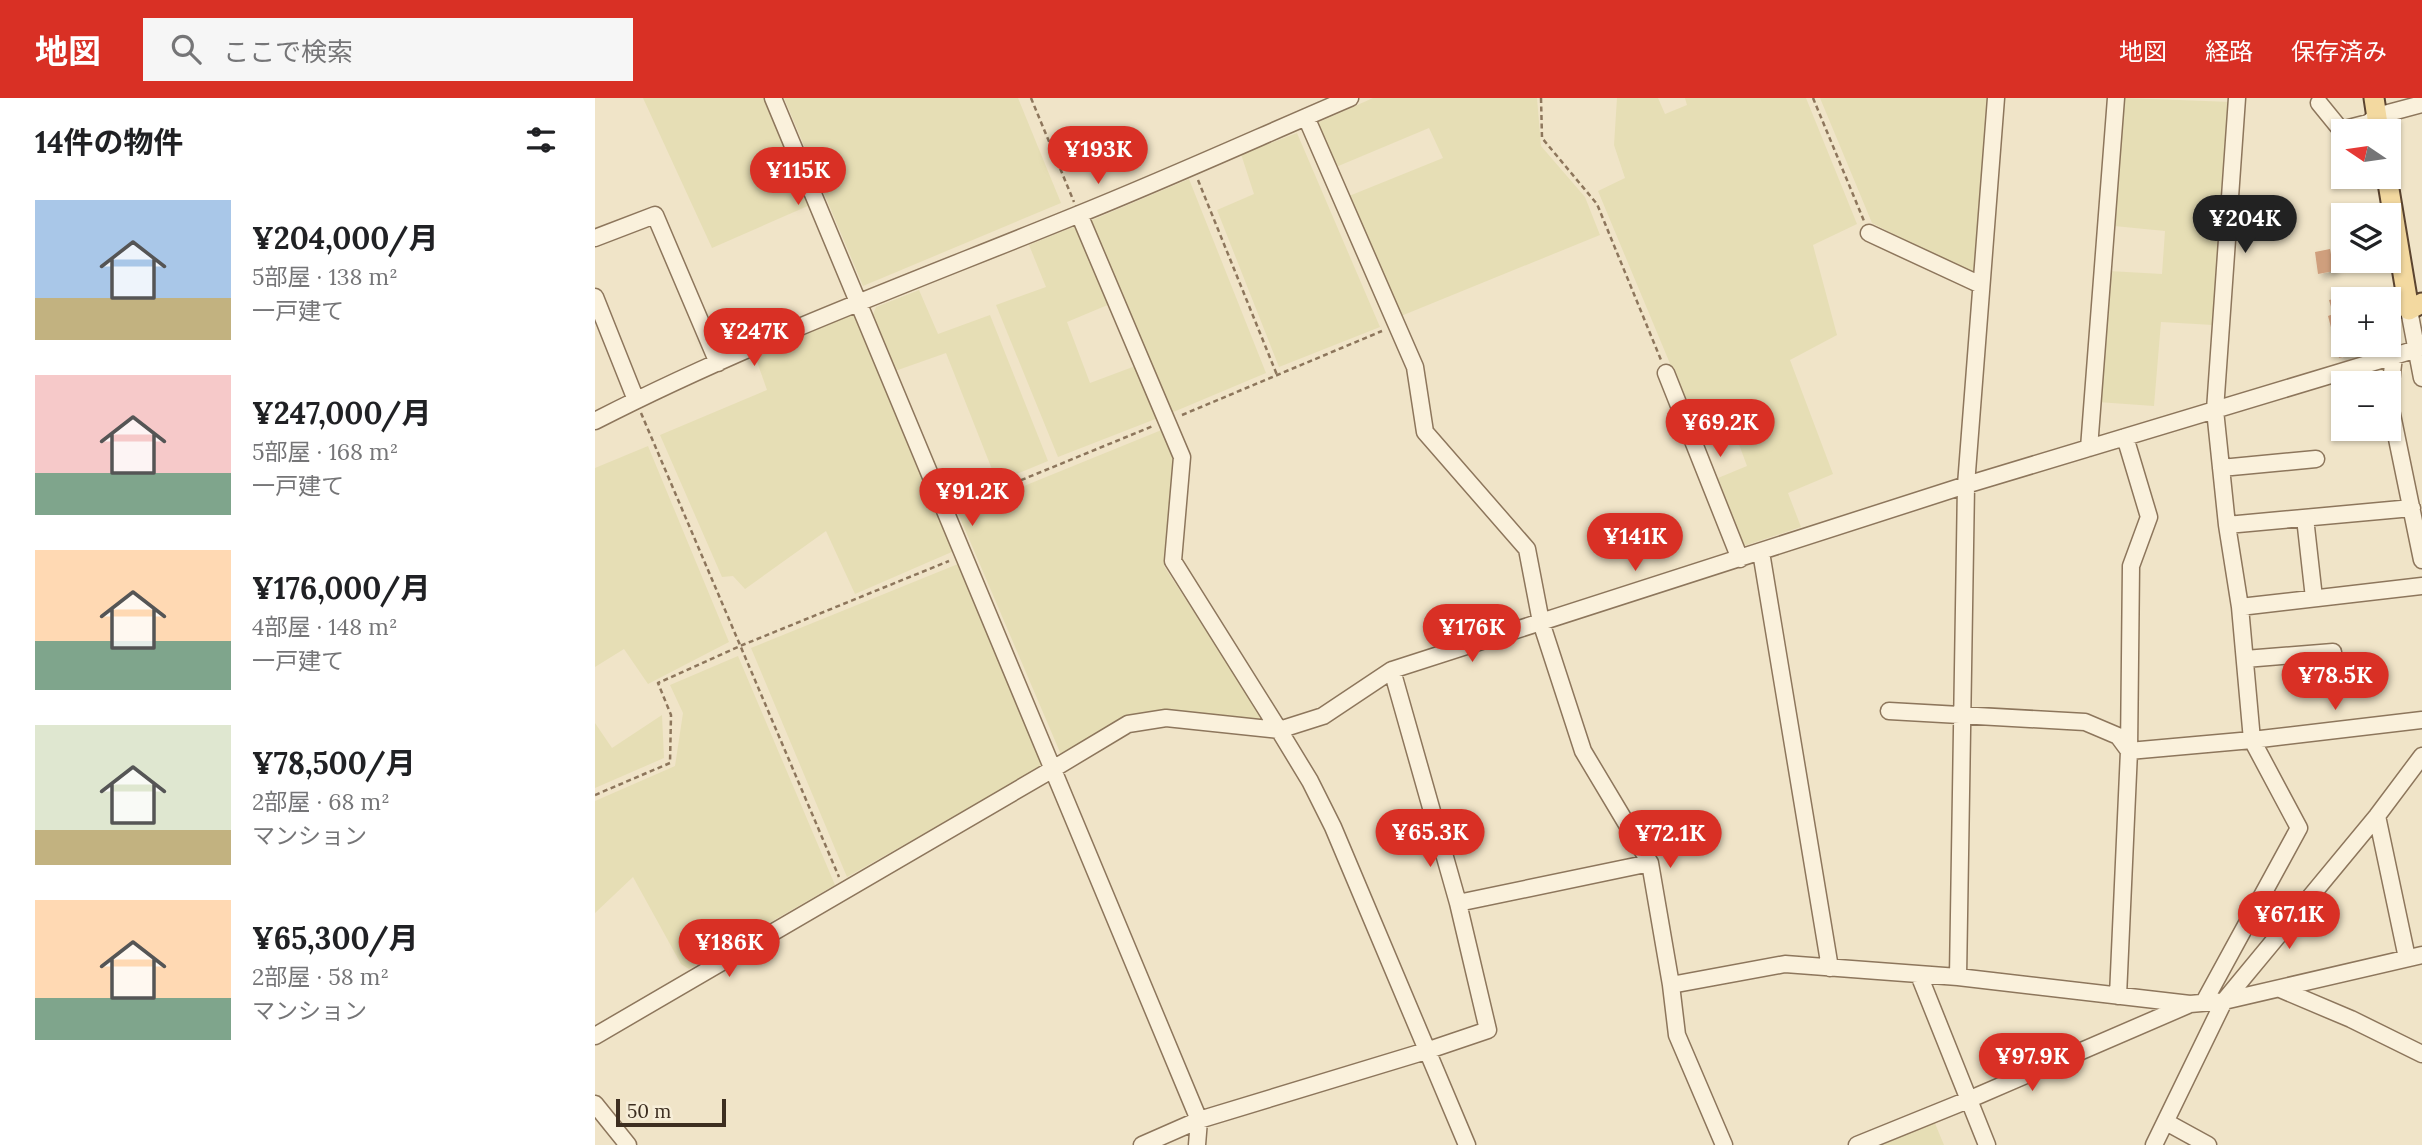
<!DOCTYPE html>
<html lang="ja">
<head>
<meta charset="utf-8">
<style>
	body { margin:0; font-family:Lora,"Noto Sans JP",serif; background:#f6f6f6; color:#202124; height:100vh; display:flex; flex-direction:column; font-size:26px; white-space:nowrap }
	* { box-sizing:border-box; margin:0 }
	p { font-size:23px; color:#757577 }
	.icon { flex:none; width:38px; height:38px; fill:none; stroke:currentColor; stroke-width:2; stroke-linecap:round; stroke-linejoin:round }
	.map { position:relative; flex:1; overflow:hidden }
	.sheet { display:flex; flex-direction:column; background:#fff; width:595px }
	.sheet>* { flex:none }
	.needle { width:46px; rotate:283deg }
	.fabs { position:absolute; left:1736px; top:21px; display:grid; gap:14px }
	.fabs a { display:grid; place-items:center; width:70px; height:70px; border-radius:0px; background:#fff; box-shadow:0 2px 5px #0004; font-size:35px }
	.scale { position:absolute; left:21px; bottom:18px; width:110px; box-sizing:border-box; padding-left:7px; border:4px solid #3d2e20; border-top:0; font-size:19px; line-height:24px; white-space:nowrap; color:#3d2e20; -webkit-text-stroke:5px #f7eed8; paint-order:stroke }
	.price { position:absolute; translate:-50% -60px; padding:0 16px; border-radius:24px; background:#d93025; color:#fff; font-size:23px; line-height:46px; filter:drop-shadow(0 2px 4px #0008) }
	.price::after { content:''; position:absolute; left:50%; top:42px; width:21px; height:16px; margin-left:-10px; background:inherit; clip-path:polygon(0 0,100% 0,50% 100%) }
	.price.active { background:#222; color:#fff }
	ul { padding:0; list-style:none }
	li { display:flex; align-items:center; gap:21px; height:175px; padding:0 35px }
	li span { display:grid; place-items:center; flex:none; width:196px; height:140px; border-radius:0px; color:#555 }
	li>.icon { margin-inline-start:auto }
	span .icon { width:84px; height:84px; fill:#fffc; stroke-width:1 }
	li b { font-size:30px }
	h2 { display:flex; justify-content:space-between; align-items:center; height:84px; padding:0 35px; font-size:30px }
	header { display:flex; align-items:center; gap:42px; box-sizing:border-box; height:98px; padding:0 35px; background:#d93025; color:#fff }
	header strong { font-size:33px }
	nav { display:flex; gap:38px; margin-inline-start:auto; font-size:24px }
	.search { width:490px; height:63px; background:#f6f6f6; display:flex; align-items:center; gap:18px; box-sizing:border-box; padding:0 24px; border-radius:0px; color:#757577; font-size:26px }
	main { display:flex; flex:1; min-height:0 }
	.map>svg:first-child { display:block }
</style>
</head>
<body>
<header>
<strong>地図</strong>
<div class="search"><svg class="icon" aria-label="search" viewBox="0 0 24 24"><circle cx="10" cy="10" r="6"/><path d="M15 15l6 6"/></svg>ここで検索</div>
<nav><a>地図</a><a>経路</a><a>保存済み</a></nav>
</header>
<main>
<section class="sheet">
<h2>14件の物件<svg class="icon" aria-label="filters" viewBox="0 0 24 24"><path d="M4 7h16M4 17h16"/><circle cx="9" cy="7" r="2"/><circle cx="15" cy="17" r="2"/></svg></h2>
<ul>
<li><span style="background:linear-gradient(#a9c7e8 70%,#c2b280 0)"><svg class="icon" aria-label="home" viewBox="0 0 24 24"><path d="M3 11l9-7 9 7M6 9v11h12V9"/></svg></span><div><b>¥204,000/月</b><p>5部屋 · 138 m²</p><p>一戸建て</p></div></li>
<li><span style="background:linear-gradient(#f6c9c9 70%,#7fa58c 0)"><svg class="icon" aria-label="home" viewBox="0 0 24 24"><path d="M3 11l9-7 9 7M6 9v11h12V9"/></svg></span><div><b>¥247,000/月</b><p>5部屋 · 168 m²</p><p>一戸建て</p></div></li>
<li><span style="background:linear-gradient(#ffd9b3 65%,#7fa58c 0)"><svg class="icon" aria-label="home" viewBox="0 0 24 24"><path d="M3 11l9-7 9 7M6 9v11h12V9"/></svg></span><div><b>¥176,000/月</b><p>4部屋 · 148 m²</p><p>一戸建て</p></div></li>
<li><span style="background:linear-gradient(#dfe7d0 75%,#c2b280 0)"><svg class="icon" aria-label="home" viewBox="0 0 24 24"><path d="M3 11l9-7 9 7M6 9v11h12V9"/></svg></span><div><b>¥78,500/月</b><p>2部屋 · 68 m²</p><p>マンション</p></div></li>
<li><span style="background:linear-gradient(#ffd9b3 70%,#7fa58c 0)"><svg class="icon" aria-label="home" viewBox="0 0 24 24"><path d="M3 11l9-7 9 7M6 9v11h12V9"/></svg></span><div><b>¥65,300/月</b><p>2部屋 · 58 m²</p><p>マンション</p></div></li>
</ul>
</section>
<div class="map">
<svg width="1827" height="1047" viewBox="0 0 1827 1047">
	<defs>
		<filter id="shadow"><feDropShadow dx="4.5" dy="4.5" stdDeviation="3.5" flood-color="#0004"/></filter>
	</defs>
	<rect width="100%" height="100%" fill="#f0e4c8"/>
	<path fill="#e6deb5" d="M48,0H170L215,107L117,150Z
		M189,0H423L466,105L268,188Z
		M778,0H942L946,48L990,99L1005,137L806,218L754,98L848,60L834,30L741,69L722,25Z
		M1022,0H1063L1070,16L1092,7L1090,0H1211L1262,126L1218,147L1242,237L1195,262L1238,376L1193,395L1206,429L1149,448L1123,380L1152,368L1139,333L1106,340L1003,93L1030,80L1019,47Z
		M1225,0H1393L1380,178L1277,125Z
		M1530,0L1637,4L1618,227L1566,224L1559,308L1503,304L1514,173L1567,176L1570,133L1519,128Z
		M702,35L785,229L684,269L622,112L659,96L646,56Z
		M594,81L671,275L576,315L495,123Z
		M483,127L515,206L472,224L495,285L543,267L563,320L463,359L401,207L451,189L434,147Z
		M324,192L343,236L395,217L453,363L402,384L351,255L300,273L276,221L281,209Z
		M261,215L359,453L260,496L231,433L150,491L138,478L127,479L65,337L172,292L160,258Z
		M569,331L580,363L569,468L671,625L572,613L467,659L363,415Z
		M53,348L134,544L53,586L29,551L0,569V370Z
		M363,466L448,668L252,779L156,550Z
		M143,558L240,787L94,871L86,866L38,779L0,815V703L80,668L88,615L75,587Z
		M67,617L69,660L0,690V625L17,650Z
		M1339,1023L1349,1047H1280Z"/>
	<path fill="#cf9f7d" filter="url(#shadow)" d="M1735,151L1739,173L1723,176L1720,154Z
		M1748,199V247H1780V251L1744,260L1733,218L1738,216L1734,202Z"/>
	<g fill="none" stroke-linecap="round" stroke-linejoin="round">
		<g stroke="#8d765c" stroke-width="19">
			<path id="minor" d="M178,0L604,1022L602,1047
				M1724,5L1746,32L1773,25L1782,18L1827,6
				M711,19L820,269L830,334L932,451L946,524L988,653L1055,765L1076,887L1082,937L1129,1047
				M484,116L587,359L578,463L684,632L715,683L738,729L872,1047
				M1274,135L1386,187
				M0,140L60,117L123,265
				M0,199L41,302
				M1814,212L1827,280
				M1799,258L1794,302L1827,462
				M1071,275L1145,461
				M0,323C156,243 320,183 482,117C574,80 664,39 755,0
				M1530,339L1554,419L1536,468L1534,653
				M1494,350L1521,0
				M1626,370L1721,361
				M1710,420L1719,500
				M1632,427L1817,410
				M1166,454L1235,870
				M1645,509L1827,488
				M1650,561L1738,554
				M1294,613L1490,624L1523,638L1534,653
				M1782,718L1812,860
				M863,805L1055,765
				M1324,877L1392,1047
				M1363,879L1371,387L1401,0
				M1076,887L1190,866L1363,879L1595,906L1629,903L1827,857
				M1685,891L1756,921L1827,956
				M1523,898L1534,653L1657,642L1827,622
				M1609,904L1704,730L1657,642L1645,509L1632,427L1620,312L1642,0
				M0,938L458,671L533,626L571,620L684,632L728,618L797,572L1371,387L1822,251
				M0,1006L33,1047
				M1571,1024L1613,1047
				M547,1047L604,1022L831,953L893,932L863,805L797,572
				M1262,1047L1373,1002L1593,907
				M1559,1047L1629,903L1782,718L1827,658"/>
		</g>
		<g stroke="#5b4430" stroke-width="23">
			<path id="major" d="M1779,0L1784,33
				M1792,79L1814,212L1827,205"/>
		</g>
		<path stroke="#8d765c" stroke-width="2.5" stroke-dasharray="5 3.5" stroke-linecap="butt" d="M436,0L479,104
			M946,0L947,40L1002,106L1066,262
			M1218,0L1269,123
			M603,82L682,277
			M46,315L244,779
			M587,317L787,233
			M363,408L558,328
			M0,697L75,665L76,617L63,585L145,548L354,463"/>
		<use href="#minor" stroke="#faf1dc" stroke-width="16"/>
		<use href="#major" stroke="#f3d9a0" stroke-width="19"/>
	</g>
</svg>
<div class="fabs">
<a><svg class="needle" viewBox="-14 -14 28 28"><path d="M0-13l5 13h-10z" fill="#e53935"/><path d="M0 13l5-13h-10z" fill="#757577"/></svg></a>
<a><svg class="icon" aria-label="layers" viewBox="0 0 24 24"><path d="M12 4l9 5-9 5-9-5zM3 14l9 5 9-5"/></svg></a>
<a>+</a>
<a>−</a>
</div>
<div class="scale">50 m</div>
<b class="price" style="left:503px;top:88px">¥193K</b>
<b class="price" style="left:203px;top:109px">¥115K</b>
<b class="price active" style="left:1650px;top:157px">¥204K</b>
<b class="price" style="left:159px;top:270px">¥247K</b>
<b class="price" style="left:1125px;top:361px">¥69.2K</b>
<b class="price" style="left:377px;top:430px">¥91.2K</b>
<b class="price" style="left:1040px;top:475px">¥141K</b>
<b class="price" style="left:877px;top:566px">¥176K</b>
<b class="price" style="left:1740px;top:614px">¥78.5K</b>
<b class="price" style="left:835px;top:771px">¥65.3K</b>
<b class="price" style="left:1075px;top:772px">¥72.1K</b>
<b class="price" style="left:1694px;top:853px">¥67.1K</b>
<b class="price" style="left:134px;top:881px">¥186K</b>
<b class="price" style="left:1437px;top:995px">¥97.9K</b>
</div>
</main>
</body>
</html>
